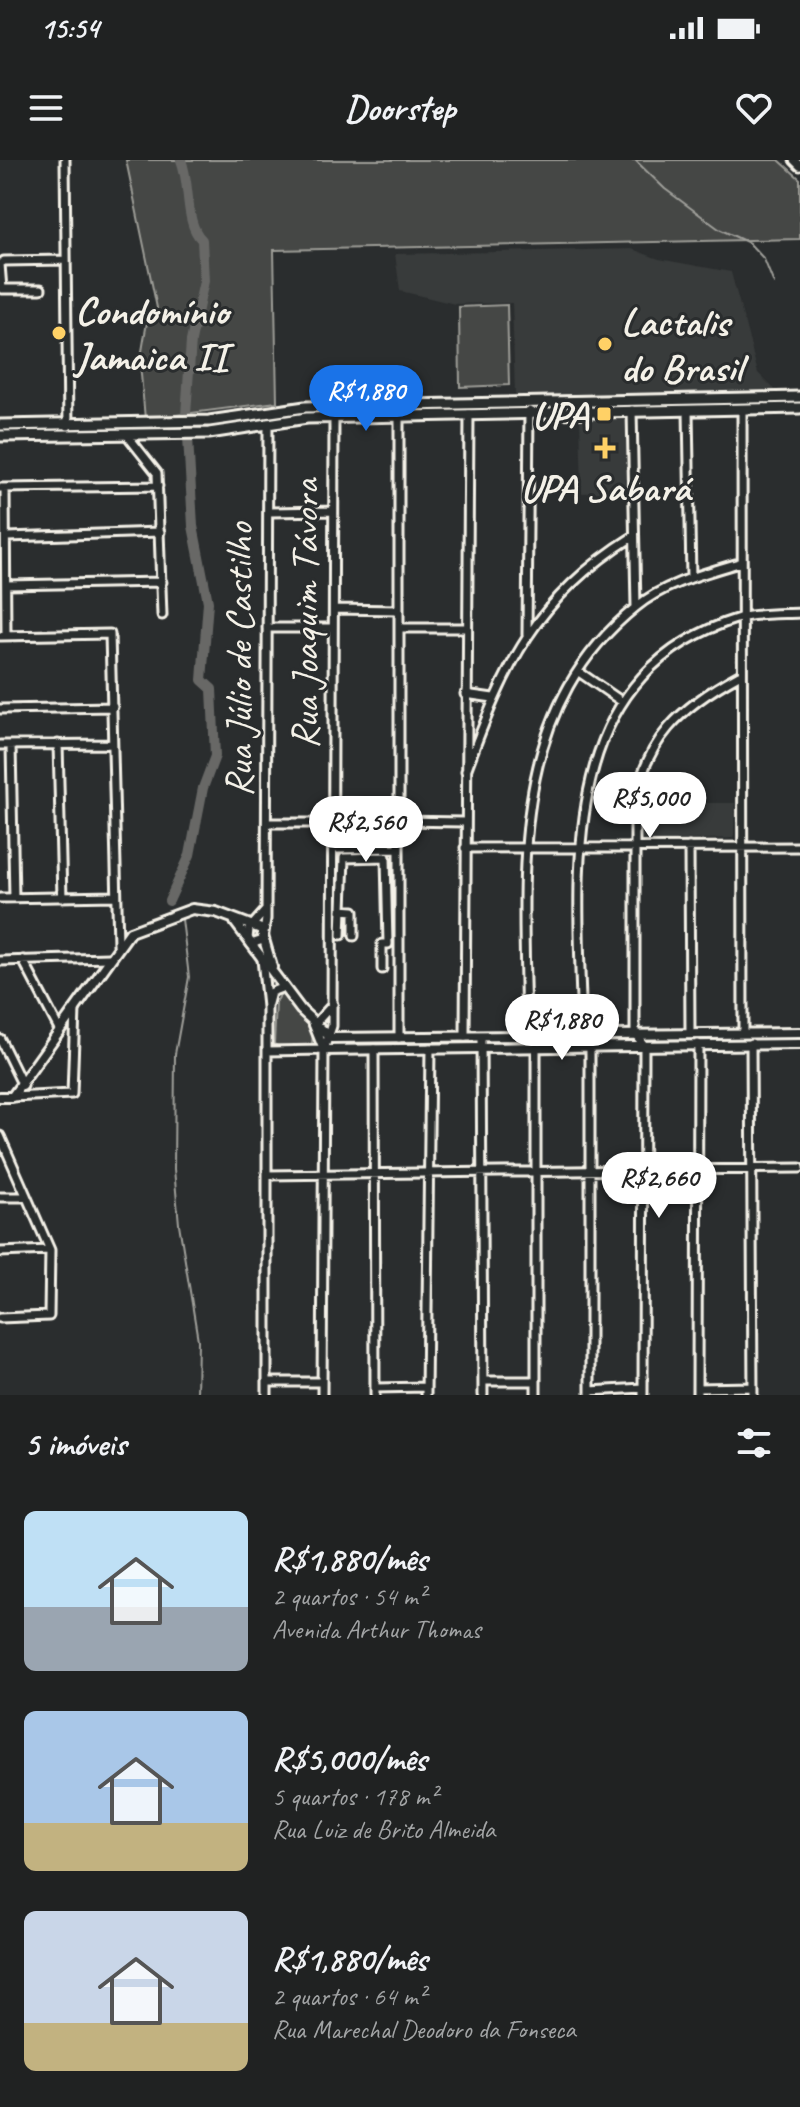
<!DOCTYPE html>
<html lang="pt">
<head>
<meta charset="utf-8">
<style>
	body { margin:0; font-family:Caveat,sans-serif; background:#2d2f2f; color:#f1f3f6; height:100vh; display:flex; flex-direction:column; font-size:30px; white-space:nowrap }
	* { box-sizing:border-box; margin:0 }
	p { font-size:26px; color:#a2a4a5 }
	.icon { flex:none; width:44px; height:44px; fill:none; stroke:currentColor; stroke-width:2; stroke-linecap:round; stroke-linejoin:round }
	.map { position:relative; height:1235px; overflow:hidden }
	.side { display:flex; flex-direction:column; background:#202222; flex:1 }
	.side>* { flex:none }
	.price { position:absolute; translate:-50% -68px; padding:0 18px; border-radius:28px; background:#fff; color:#222; font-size:26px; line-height:52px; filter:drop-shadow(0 2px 4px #0008) }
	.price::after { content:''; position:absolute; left:50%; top:48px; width:24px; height:18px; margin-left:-12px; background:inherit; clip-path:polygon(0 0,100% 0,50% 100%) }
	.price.on { background:#1a73e8; color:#fff }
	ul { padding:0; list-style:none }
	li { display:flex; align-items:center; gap:24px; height:200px; padding:0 24px }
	li span { display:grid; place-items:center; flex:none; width:224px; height:160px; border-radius:12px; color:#555 }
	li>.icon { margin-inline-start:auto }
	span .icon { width:96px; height:96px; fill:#fffc; stroke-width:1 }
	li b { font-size:34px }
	h2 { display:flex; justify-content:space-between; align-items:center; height:96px; padding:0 24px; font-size:34px }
	.status { display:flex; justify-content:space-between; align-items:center; height:56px; padding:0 40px; background:#202222; direction:ltr }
	.status svg { height:22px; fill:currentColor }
	header { display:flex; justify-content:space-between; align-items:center; height:104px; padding:0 24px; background:#202222; font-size:36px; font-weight:600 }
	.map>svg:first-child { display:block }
</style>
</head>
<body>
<div class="status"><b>15:54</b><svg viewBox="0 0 49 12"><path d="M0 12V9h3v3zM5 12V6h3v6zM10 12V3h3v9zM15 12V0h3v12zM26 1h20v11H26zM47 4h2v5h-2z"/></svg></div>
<header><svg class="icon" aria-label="menu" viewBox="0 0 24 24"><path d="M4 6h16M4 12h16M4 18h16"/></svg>Doorstep<svg class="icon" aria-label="heart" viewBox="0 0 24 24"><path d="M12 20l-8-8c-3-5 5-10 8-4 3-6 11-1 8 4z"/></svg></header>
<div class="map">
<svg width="800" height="1235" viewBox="0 0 800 1235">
	<rect width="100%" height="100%" fill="#2a2d2e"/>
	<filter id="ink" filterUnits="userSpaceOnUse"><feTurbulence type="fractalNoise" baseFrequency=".0125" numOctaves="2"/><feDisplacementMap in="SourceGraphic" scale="16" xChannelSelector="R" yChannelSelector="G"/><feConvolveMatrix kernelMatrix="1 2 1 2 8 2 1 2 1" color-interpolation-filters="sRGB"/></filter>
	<g filter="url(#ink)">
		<path fill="#373a3a" d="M632,89L659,99L731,112L758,213L779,234L515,235L512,143L455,144L400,131L395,94Z
			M628,259L630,331L582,333L580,260Z
			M641,643H735L734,675L732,678L641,682Z"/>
		<path fill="#444645" stroke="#9c9c96" stroke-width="2" d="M126,0H779L800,19V79L274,90L277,242L145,259L140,203L148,156L157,148Z
			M507,145L509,225L460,227L459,147Z
			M280,835L286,836L313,871L312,883C303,890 283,890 274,884L276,843Z"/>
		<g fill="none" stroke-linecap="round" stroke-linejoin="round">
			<path stroke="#9f9f9a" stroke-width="2" d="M635,0L665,29L719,69L749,83L764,99L774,124
				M182,759L189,817L175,894L174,1009L179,1064L198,1180L197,1235"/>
			<path stroke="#676866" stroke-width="10" d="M181,0C191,24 184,63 202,80L204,121L191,181L186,255
				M169,741L190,695L203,628L215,596L212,529L202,520L208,442L193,366L188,277"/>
			<g stroke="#f4f1e8" stroke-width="13">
				<path id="minor" d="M65,0L68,266
					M794,0L800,6
					M41,129H2L0,104L4,101L66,100
					M632,250L636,447
					M742,250L743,872
					M688,251L691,418
					M127,275L157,313L162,455
					M0,328L158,326
					M5,328L6,476
					M269,352L333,351
					M7,377L160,372
					M6,425L162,422
					M334,449L399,450
					M267,468H333
					M399,468H465
					M527,475L529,251
					M0,476L110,474L118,784
					M579,512L621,541
					M465,534L493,538
					M0,549L113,547
					M58,584L62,738
					M0,585L111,584
					M11,585L14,738
					M466,611C505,505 535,438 634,376
					M333,643L398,644
					M398,661L464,662
					M268,663H333
					M689,687L690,872
					M465,688L800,687
					M333,689L398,688
					M0,738L116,736
					M341,750L354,751V776
					M341,775L344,698L386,697L388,784H382V809
					M248,779L249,769L265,751
					M251,784L263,780L266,759L268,263
					M262,799L267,847L271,832L284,827
					M23,800L59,869
					M0,801L109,798
					M314,865L333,844
					M582,875C579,720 550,516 739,458C758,453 781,454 800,453
					M465,877L469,254
					M481,877L483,1235
					M526,877C525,725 502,555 636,447C665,423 706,413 742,402
					M399,878V244
					M0,879L23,926
					M751,883L753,1235
					M590,886V1235
					M374,889L375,1235
					M324,890L332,866L334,257
					M267,891L324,890
					M12,937L72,934L75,849
					M0,976L50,1090L49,1156L0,1158
					M267,1015L800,1008
					M0,1037H26
					M0,1092L50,1090
					M483,1221H535
					M267,1222H322
					M376,1228L426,1227
					M697,1228L753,1227
					M590,1231L643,1228
					M267,1235V847
					M322,1235L324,890
					M426,1235L430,888
					M536,1235V886
					M643,1235L644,885L635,874V648C643,580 682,546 739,515
					M697,1235L698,884"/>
			</g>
			<g stroke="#f4f1e8" stroke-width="14">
				<path id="tertiary" d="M235,762L301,850L331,878L800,873
					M314,865L324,890L800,884
					M0,937H12L130,772L192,749L216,752L261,769L272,807"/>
			</g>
			<g stroke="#f4f1e8" stroke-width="15">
				<path id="secondary" d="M0,265L209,261L305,247L800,237
					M0,276L209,273L307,258L800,248"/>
			</g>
			<use href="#minor" stroke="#2a2d2e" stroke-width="7"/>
			<use href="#tertiary" stroke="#2a2d2e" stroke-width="8"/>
			<use href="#secondary" stroke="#2a2d2e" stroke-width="9"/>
		</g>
	</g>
	<g fill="#ffd166" stroke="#2a2d2e" stroke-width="3">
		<circle cx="59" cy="173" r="8"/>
		<circle cx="605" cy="184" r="8"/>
		<rect x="596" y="246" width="16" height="16" rx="4"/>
		<path d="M601 276h8v8h8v8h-8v8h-8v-8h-8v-8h8z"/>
	</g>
	<g text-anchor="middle" stroke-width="6" stroke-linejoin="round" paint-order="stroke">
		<g font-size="40" font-weight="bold" fill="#f4f1e8" stroke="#2a2d2e" text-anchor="start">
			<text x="75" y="164">Condomínio<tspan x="75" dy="46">Jamaica II</tspan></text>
			<text x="621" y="175">Lactalis<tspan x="621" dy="46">do Brasil</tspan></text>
			<text x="588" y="268" text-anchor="end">UPA</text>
			<text x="605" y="341" text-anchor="middle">UPA Sabará</text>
		</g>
		<g font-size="40" fill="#f4f1e8" stroke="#2a2d2e">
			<text transform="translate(304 454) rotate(-90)" y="14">Rua Joaquim Távora</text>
			<text transform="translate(238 500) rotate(-90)" y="14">Rua Júlio de Castilho</text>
		</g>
	</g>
</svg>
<b class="price on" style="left:366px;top:273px">R$1,880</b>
<b class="price" style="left:650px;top:680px">R$5,000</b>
<b class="price" style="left:366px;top:704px">R$2,560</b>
<b class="price" style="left:562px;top:902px">R$1,880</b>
<b class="price" style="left:659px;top:1060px">R$2,660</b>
</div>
<section class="side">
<h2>5 imóveis<svg class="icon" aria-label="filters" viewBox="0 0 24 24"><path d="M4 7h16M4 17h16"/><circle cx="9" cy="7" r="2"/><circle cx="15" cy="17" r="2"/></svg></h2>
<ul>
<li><span style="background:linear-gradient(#bfe0f5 60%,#9aa5b1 0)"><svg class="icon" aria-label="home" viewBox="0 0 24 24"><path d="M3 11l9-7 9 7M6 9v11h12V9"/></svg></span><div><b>R$1,880/mês</b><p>2 quartos · 54 m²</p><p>Avenida Arthur Thomas</p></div></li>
<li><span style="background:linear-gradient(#a9c7e8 70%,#c2b280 0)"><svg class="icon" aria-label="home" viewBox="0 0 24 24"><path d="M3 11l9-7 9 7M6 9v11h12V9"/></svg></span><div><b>R$5,000/mês</b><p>5 quartos · 178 m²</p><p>Rua Luiz de Brito Almeida</p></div></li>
<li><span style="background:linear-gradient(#c9d6e8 70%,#c2b280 0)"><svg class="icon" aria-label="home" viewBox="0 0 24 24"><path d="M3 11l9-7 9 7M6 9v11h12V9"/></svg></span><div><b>R$1,880/mês</b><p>2 quartos · 64 m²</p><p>Rua Marechal Deodoro da Fonseca</p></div></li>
</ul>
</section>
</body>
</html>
